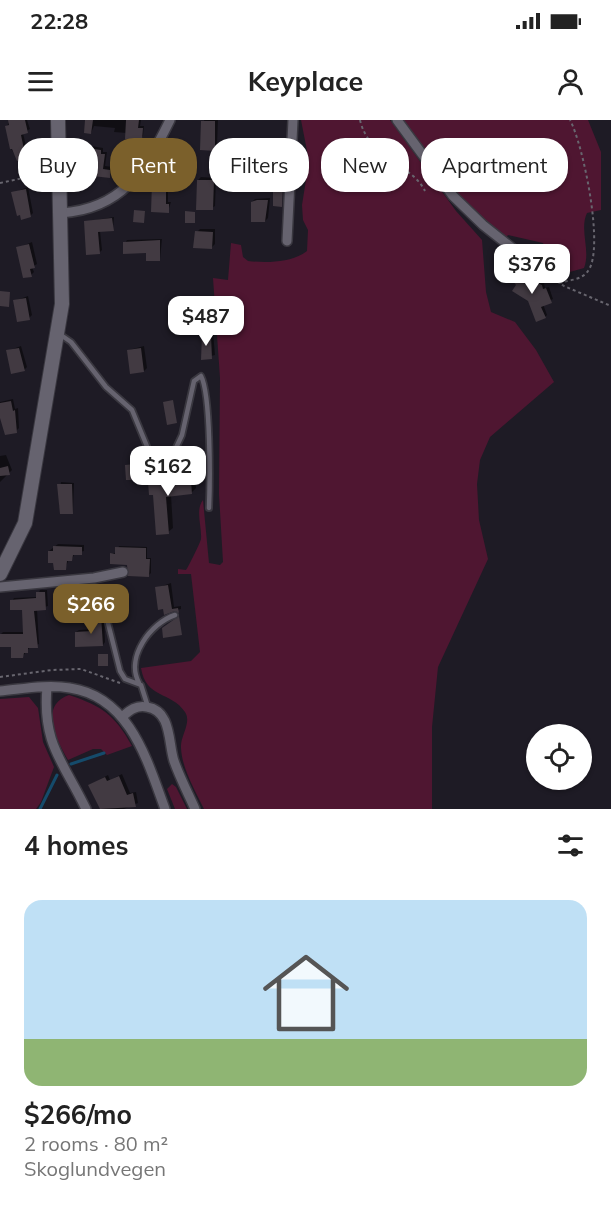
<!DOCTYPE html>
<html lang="en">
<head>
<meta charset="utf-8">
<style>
	body { margin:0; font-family:Mulish,sans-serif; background:#f2f2f2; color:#222; height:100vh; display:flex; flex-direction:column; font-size:22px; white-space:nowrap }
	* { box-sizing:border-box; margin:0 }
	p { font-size:20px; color:#767676 }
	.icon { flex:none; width:33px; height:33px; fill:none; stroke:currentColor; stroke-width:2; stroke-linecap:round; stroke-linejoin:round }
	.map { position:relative; height:689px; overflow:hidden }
	.side { display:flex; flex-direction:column; background:#fff; flex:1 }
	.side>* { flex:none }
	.guide { position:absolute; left:18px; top:18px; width:576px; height:54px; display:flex; gap:12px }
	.fabs { position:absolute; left:526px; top:604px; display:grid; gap:12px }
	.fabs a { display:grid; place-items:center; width:66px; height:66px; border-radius:50%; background:#fff; box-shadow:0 2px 4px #0004; font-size:30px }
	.price { position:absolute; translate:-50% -51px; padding:0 14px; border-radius:12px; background:#fff; color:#222; font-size:20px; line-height:39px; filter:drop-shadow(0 2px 3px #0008) }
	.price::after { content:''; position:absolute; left:50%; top:36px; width:18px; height:14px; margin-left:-9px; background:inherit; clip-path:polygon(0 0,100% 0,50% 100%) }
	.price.active { background:#7b602b; color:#fff }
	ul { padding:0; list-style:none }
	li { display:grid; align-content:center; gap:12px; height:318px; padding:0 24px }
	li+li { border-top:2px solid #e0e0e0 }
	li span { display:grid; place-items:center; height:186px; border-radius:18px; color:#555 }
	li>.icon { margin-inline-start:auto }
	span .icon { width:108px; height:108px; fill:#fffc; stroke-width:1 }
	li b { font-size:26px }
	h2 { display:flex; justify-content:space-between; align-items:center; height:72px; padding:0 24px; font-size:26px }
	.tag { padding:0 21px; border-radius:24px; background:#fff; box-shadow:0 2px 4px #0004; font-size:21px; line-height:54px }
	.tag.active { background:#7b602b; color:#fff }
	.status { display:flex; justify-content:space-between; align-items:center; height:42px; padding:0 30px; background:#fff; direction:ltr }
	.status svg { height:16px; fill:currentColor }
	header { display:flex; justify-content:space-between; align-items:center; height:78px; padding:0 24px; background:#fff; font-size:27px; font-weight:700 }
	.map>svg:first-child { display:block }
</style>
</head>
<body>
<div class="status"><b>22:28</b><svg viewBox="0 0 49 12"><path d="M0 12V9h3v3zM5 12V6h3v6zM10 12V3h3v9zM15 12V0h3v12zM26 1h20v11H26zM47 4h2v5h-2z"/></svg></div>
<header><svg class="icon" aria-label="menu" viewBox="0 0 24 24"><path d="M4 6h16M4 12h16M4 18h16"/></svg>Keyplace<svg class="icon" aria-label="person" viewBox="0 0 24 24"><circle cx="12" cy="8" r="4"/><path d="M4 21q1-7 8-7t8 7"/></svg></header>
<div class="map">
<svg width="611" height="689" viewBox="0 0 611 689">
	<rect width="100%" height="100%" fill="#1e1b25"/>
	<path fill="#4f1631" d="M301,0H390L456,91L482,120L486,172L491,192L515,202L536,230L554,262L490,317L480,340L477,364L479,400L488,439L438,547L432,607V689H204C195,670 182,649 181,628C180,616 192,603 185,592C171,571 146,579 141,548L191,541L200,532L191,454H178V449L186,450C188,448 201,421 201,419C202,406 195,390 203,380L209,443L220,445L223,442L219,374L220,258L213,158L228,160L231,123L241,125L243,137L248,141C266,143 292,143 307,131L308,110L303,100L302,85L309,41Z
		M401,0H588L601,32V90L587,93C579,110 591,130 584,148L559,155L547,144L549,137L543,123L508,115L505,119L455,74Z
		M69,575C102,586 115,595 132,626L107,635L101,629H93L68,640C57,621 38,586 69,575Z
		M29,577L38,588L43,622L54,647L41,682L36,689H0V579Z
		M172,664L176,667L187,689H175L167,669Z"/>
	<path fill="#0007" d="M10,0H27L30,9L23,13L28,35L25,38L18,39L11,29L7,6Z
		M86,0H141L140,6H144L143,16L141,18L127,13L114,12L115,8L94,6L91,13Z
		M204,0H218L217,26L214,29Z
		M91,26L103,28V32H107L105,46L113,47L109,57L85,54L88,29Z
		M258,26L270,27L272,30L271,50L268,53L255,29Z
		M201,57L216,58L215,86L212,88L198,60Z
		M156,61H168V82H171L168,91L154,64Z
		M28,67L33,93L30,96L13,73Z
		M270,78L268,98L265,101L252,82L255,79Z
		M114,97L113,109L100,111L102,130L100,132L85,102Z
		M200,109H215V124L212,127L197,112Z
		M162,119L160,139L125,123L127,120Z
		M32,122L37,144L32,147L34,152L31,155L18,128Z
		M521,152L544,163L545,168L549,167L553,179L543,184L547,195L545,197L515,161Z
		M28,176L32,195L29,198L14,181Z
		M213,212L215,235L203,238L202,217Z
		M21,226L27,247L24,250L7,231Z
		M144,226L147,248L144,251L129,230Z
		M13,279L15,289L18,288L19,308L16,311L0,297V282Z
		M6,335L12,350L0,362V336Z
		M194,344L196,368L191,373L171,375L173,408L168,412L150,362L155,358L177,356L176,350L181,346Z
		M61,362L74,363L73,392L59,386Z
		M58,424L84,425V431L75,433L72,439H69L65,449L49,431Z
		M119,426L147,427V438H151V453L149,455L112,434L117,432Z
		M171,463L174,487L181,486V489L165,493L156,468Z
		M84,467H101V479L98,482L81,470Z
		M40,470H47L48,486L37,489L39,524L30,527L23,536L1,514L3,512H24V488L12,481L14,478L37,477Z
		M96,492L104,493L105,522L103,525L76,512L79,510L94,509V495Z
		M122,654L130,673L136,672L138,683L124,689H102L90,665L108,655L110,660Z"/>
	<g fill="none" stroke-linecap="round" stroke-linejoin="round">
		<path stroke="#154b6b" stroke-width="3" d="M71,644L104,633
			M40,689L57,655"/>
	</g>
	<path fill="#423a42" d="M8,0H25L28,13L21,15L26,39L17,41L12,29H10L5,6L9,5Z
		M85,0H93L91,14L84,13Z
		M126,0H139L138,8H143L142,20L125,19Z
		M201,1H215V31L200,30Z
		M87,28L101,30V34H105L103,49L110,50V58L84,55Z
		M254,29H268L269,55L254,54Z
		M197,60H214L213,90H196Z
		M273,60H283L282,87L273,86Z
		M152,63L166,64V84H169V93L151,92Z
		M26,69L31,97L21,100L20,95L17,96L11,72Z
		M257,80H268L265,102H251V82Z
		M134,90L145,91L144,103L133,102Z
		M185,91L195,92V103H185Z
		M112,98L114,111L98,112L100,134L86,135L84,101Z
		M195,111L213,112L212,129L193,128Z
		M160,120V141H146V133L123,134V122Z
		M29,124L35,148L30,149L32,157L23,158L16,127Z
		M517,153L542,165L543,169L546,168L552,183L541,187L546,198L536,202L528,181L512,171L516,165L513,161Z
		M0,171L10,172L9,187L0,186Z
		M26,178L30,200L17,202L13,180Z
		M202,214L211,215L212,239L201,240Z
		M19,228L25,251L11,254L6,230Z
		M141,228L144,252L130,254L127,230Z
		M173,280L177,303L167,305L163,282Z
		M11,281L13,291L15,290L17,313L5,315L0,298V283Z
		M135,344L136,360H126L125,345Z
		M8,346L10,355L0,356V348Z
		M190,348L192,374L166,377L169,414L156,415L153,375H149L148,362L176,359L175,350Z
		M57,364H72L73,394H60Z
		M53,426L82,427V435H73L72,441H67L66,450H54L53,443H48V431H53Z
		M115,427L146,428V439H150L149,457L128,456L127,445L110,444V433L115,434Z
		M168,465L172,489L178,488L179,493L175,491L164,495L163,489L158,490L155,467Z
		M98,469L99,484H80L79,470Z
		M36,472H45L46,490L34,491L38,528H28V533H24L23,538H11V527H0V514H23L22,490H10V480L36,478Z
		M92,494L101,495L103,526L75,527V512L92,511Z
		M179,496L182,515L163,518L162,508Z
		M98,534H108V546H98Z
		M119,656L127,675L133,673L136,687L100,689L88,665L105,657L107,661Z"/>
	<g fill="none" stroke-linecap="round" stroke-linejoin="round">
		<g stroke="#3a3840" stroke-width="8">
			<path id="lane" d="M58,213L71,222L106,267L132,290L151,336L161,348L167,347L182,315L194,261L201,256C211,275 210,363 209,388
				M104,487L120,551L125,559L141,565L148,587
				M139,563C125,537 151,503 175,495"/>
		</g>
		<g stroke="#3a3840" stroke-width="12">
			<path id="street" d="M397,0L453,76L483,105L531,143
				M61,93C122,89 145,51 170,0
				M287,121L293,0
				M0,467L94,458L123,452
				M47,567C42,624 63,641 86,689
				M0,571C22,569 47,564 70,568C130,577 147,640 165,689
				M122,597C130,590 136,585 147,587C172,591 168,623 174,641C180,658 188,673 195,689"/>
		</g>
		<g stroke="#3a3840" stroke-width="16">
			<path id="secondary" d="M0,454L25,403L62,184L58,0"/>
		</g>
		<path stroke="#68666f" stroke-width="2" stroke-dasharray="3 3" stroke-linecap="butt" d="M360,0C369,39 412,44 425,71
			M0,63L47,53
			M537,148L564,166L611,186
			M559,163C569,160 582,160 588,151C605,129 583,24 570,0
			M0,557L52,550L81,549L120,563"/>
		<use href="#lane" stroke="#66636f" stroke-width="4.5"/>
		<use href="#street" stroke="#66636f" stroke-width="9"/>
		<use href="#secondary" stroke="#66636f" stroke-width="14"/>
	</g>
</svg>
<div class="fabs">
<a><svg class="icon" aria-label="locate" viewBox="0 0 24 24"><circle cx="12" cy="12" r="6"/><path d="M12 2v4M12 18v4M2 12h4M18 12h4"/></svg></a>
</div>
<b class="price" style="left:532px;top:175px">$376</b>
<b class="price" style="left:206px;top:227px">$487</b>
<b class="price" style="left:168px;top:377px">$162</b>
<b class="price active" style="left:91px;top:515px">$266</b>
<div class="guide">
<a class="tag">Buy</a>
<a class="tag active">Rent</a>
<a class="tag">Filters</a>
<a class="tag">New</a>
<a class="tag">Apartment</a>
</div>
</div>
<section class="side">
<h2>4 homes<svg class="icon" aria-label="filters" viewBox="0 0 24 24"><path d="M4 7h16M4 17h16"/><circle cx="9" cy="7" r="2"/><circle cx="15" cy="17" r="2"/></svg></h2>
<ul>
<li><span style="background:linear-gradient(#bfe0f5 75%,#8fb573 0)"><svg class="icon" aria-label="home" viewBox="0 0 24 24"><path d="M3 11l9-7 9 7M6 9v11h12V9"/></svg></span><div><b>$266/mo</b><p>2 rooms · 80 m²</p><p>Skoglundvegen</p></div></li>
</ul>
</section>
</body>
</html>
